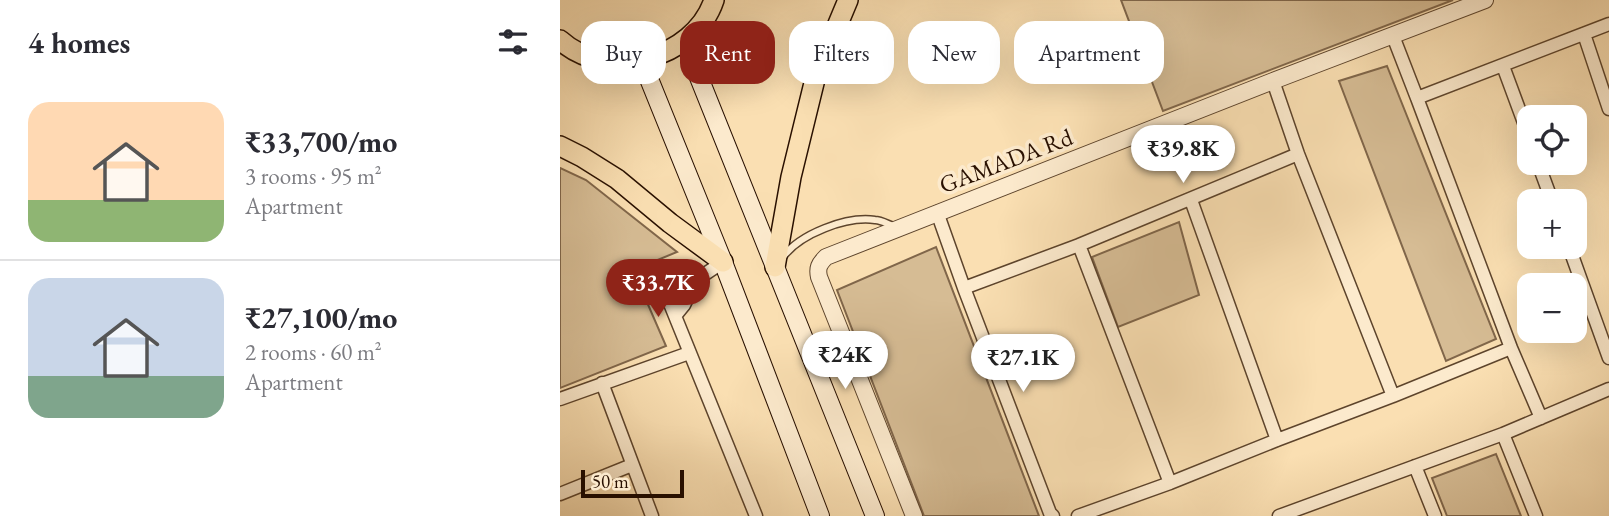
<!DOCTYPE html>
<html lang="en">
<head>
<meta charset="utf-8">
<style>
	body { margin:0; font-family:"EB Garamond",serif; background:#f2f2f3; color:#2b2b33; height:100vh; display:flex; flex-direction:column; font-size:26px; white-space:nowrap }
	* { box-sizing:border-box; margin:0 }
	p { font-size:23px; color:#7c7c81 }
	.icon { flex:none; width:38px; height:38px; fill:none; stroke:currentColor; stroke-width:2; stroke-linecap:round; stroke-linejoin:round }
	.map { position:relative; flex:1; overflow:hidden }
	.drawer { display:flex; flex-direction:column; background:#fff; width:560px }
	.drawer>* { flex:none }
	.banner { position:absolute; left:21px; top:21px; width:665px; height:63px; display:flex; gap:14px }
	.controls { position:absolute; left:957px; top:105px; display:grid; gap:14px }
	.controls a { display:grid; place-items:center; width:70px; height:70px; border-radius:14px; background:#fff; box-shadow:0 7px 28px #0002; font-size:35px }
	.scale { position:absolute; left:21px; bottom:18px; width:103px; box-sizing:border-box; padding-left:7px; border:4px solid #291000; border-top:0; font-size:19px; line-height:24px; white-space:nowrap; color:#291000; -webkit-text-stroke:5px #fceacd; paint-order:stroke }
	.price { position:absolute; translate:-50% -60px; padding:0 16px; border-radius:24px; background:#fff; color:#222; font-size:23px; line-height:46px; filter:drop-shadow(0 2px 4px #0008) }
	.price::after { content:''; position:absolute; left:50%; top:42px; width:21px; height:16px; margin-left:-10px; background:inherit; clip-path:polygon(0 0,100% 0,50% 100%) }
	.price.on { background:#8f2418; color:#fff }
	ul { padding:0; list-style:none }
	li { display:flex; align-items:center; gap:21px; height:175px; padding:0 28px }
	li+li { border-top:2px solid #e1e1e2 }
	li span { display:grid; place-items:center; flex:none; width:196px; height:140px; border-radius:21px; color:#555 }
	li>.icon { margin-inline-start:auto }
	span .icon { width:84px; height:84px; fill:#fffc; stroke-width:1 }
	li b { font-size:30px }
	h2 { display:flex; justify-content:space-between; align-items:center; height:84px; padding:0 28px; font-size:30px }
	.tag { padding:0 24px; border-radius:21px; background:#fff; box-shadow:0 7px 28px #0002; font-size:24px; line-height:63px }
	.tag.on { background:#8f2418; color:#fff }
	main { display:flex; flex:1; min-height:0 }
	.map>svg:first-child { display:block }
</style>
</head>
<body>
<main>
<section class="drawer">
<h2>4 homes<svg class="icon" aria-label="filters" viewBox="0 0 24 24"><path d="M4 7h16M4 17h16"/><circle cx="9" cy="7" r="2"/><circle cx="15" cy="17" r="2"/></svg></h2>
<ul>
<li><span style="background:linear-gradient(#ffd9b3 70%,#8fb573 0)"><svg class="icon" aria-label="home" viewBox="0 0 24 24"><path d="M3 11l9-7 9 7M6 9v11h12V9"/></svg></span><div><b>₹33,700/mo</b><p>3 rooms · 95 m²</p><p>Apartment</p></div></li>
<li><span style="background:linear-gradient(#c9d6e8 70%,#7fa58c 0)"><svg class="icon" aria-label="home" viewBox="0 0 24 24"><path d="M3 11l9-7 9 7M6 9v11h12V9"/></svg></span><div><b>₹27,100/mo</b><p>2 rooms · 60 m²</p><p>Apartment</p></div></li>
</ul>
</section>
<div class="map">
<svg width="1049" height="516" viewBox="0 0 1049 516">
	<rect width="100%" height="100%" fill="#fadfb2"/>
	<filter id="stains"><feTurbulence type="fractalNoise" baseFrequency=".00286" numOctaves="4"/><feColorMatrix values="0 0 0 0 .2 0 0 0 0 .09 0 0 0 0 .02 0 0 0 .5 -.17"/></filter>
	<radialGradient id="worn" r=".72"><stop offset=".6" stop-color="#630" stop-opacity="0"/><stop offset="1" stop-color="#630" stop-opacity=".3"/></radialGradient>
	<path fill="#d6bc94" stroke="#80664a" stroke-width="2" d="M561,0H893L603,111Z
		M827,66L936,339L886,361L779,81Z
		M0,168L26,180L117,252L73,270L106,346L0,388Z
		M619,222L639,295L558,327L532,257Z
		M376,247L479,516H364L277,290Z
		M936,454L961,516H887L872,478Z"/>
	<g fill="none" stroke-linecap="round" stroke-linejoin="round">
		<g stroke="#5d442c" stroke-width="9">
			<path id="service" d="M223,257C240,234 286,216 315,220C322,220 329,225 336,227"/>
		</g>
		<g stroke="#5d442c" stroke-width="15">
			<path id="minor" d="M1024,34L1049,109
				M833,36L857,98L1049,24
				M943,66L970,139
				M857,98L951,348L981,418
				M978,163L992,201
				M631,200L717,440
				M377,212L404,288L519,245L610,483L717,440L833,396L738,154L713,81
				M519,245L738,154
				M1009,247L1049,358
				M98,274L196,516
				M404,288L490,513L493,516
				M115,316L124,305L136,280L163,262
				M42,383L92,516
				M833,396L951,348
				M0,399L129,353
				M943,434L976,516
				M855,466L875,516
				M0,494L72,465
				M518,516L610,483
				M719,516L943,434L1049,389"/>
		</g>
		<g stroke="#5d442c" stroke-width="18">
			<path id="tertiary" d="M354,516L259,277C257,268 259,264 266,257L713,81L925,0"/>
		</g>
		<g stroke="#291000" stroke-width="20">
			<path id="secondary" d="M137,28L138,75L315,516
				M81,59L163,262L260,516"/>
		</g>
		<g stroke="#291000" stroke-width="22">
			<path id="primary" d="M0,40C46,82 134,60 154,0
				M0,146L22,157L57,179L110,223L163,262
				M215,267L231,177L255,79L288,0"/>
		</g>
		<use href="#service" stroke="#fceacd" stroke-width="6"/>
		<use href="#minor" stroke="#fceacd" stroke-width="12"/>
		<use href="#tertiary" stroke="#fceacd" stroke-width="16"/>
		<use href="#secondary" stroke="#fceacd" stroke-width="18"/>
		<use href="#primary" stroke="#fadfb2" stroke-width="19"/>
	</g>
	<g text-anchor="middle" stroke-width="7" stroke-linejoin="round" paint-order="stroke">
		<g font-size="24" fill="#291000" stroke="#fceacd">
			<text transform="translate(446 161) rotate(-21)" y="8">GAMADA Rd</text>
		</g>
	</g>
	<rect width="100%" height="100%" filter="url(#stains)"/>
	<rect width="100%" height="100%" fill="url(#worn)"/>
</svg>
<div class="controls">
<a><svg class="icon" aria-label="locate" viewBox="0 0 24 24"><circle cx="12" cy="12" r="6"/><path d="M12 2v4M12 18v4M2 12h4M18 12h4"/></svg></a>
<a>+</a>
<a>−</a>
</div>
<div class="scale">50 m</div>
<b class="price" style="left:623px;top:185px">₹39.8K</b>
<b class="price on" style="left:98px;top:319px">₹33.7K</b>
<b class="price" style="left:285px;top:391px">₹24K</b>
<b class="price" style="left:463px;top:394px">₹27.1K</b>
<div class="banner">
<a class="tag">Buy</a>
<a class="tag on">Rent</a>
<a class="tag">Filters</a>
<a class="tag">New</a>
<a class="tag">Apartment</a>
</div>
</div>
</main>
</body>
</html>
